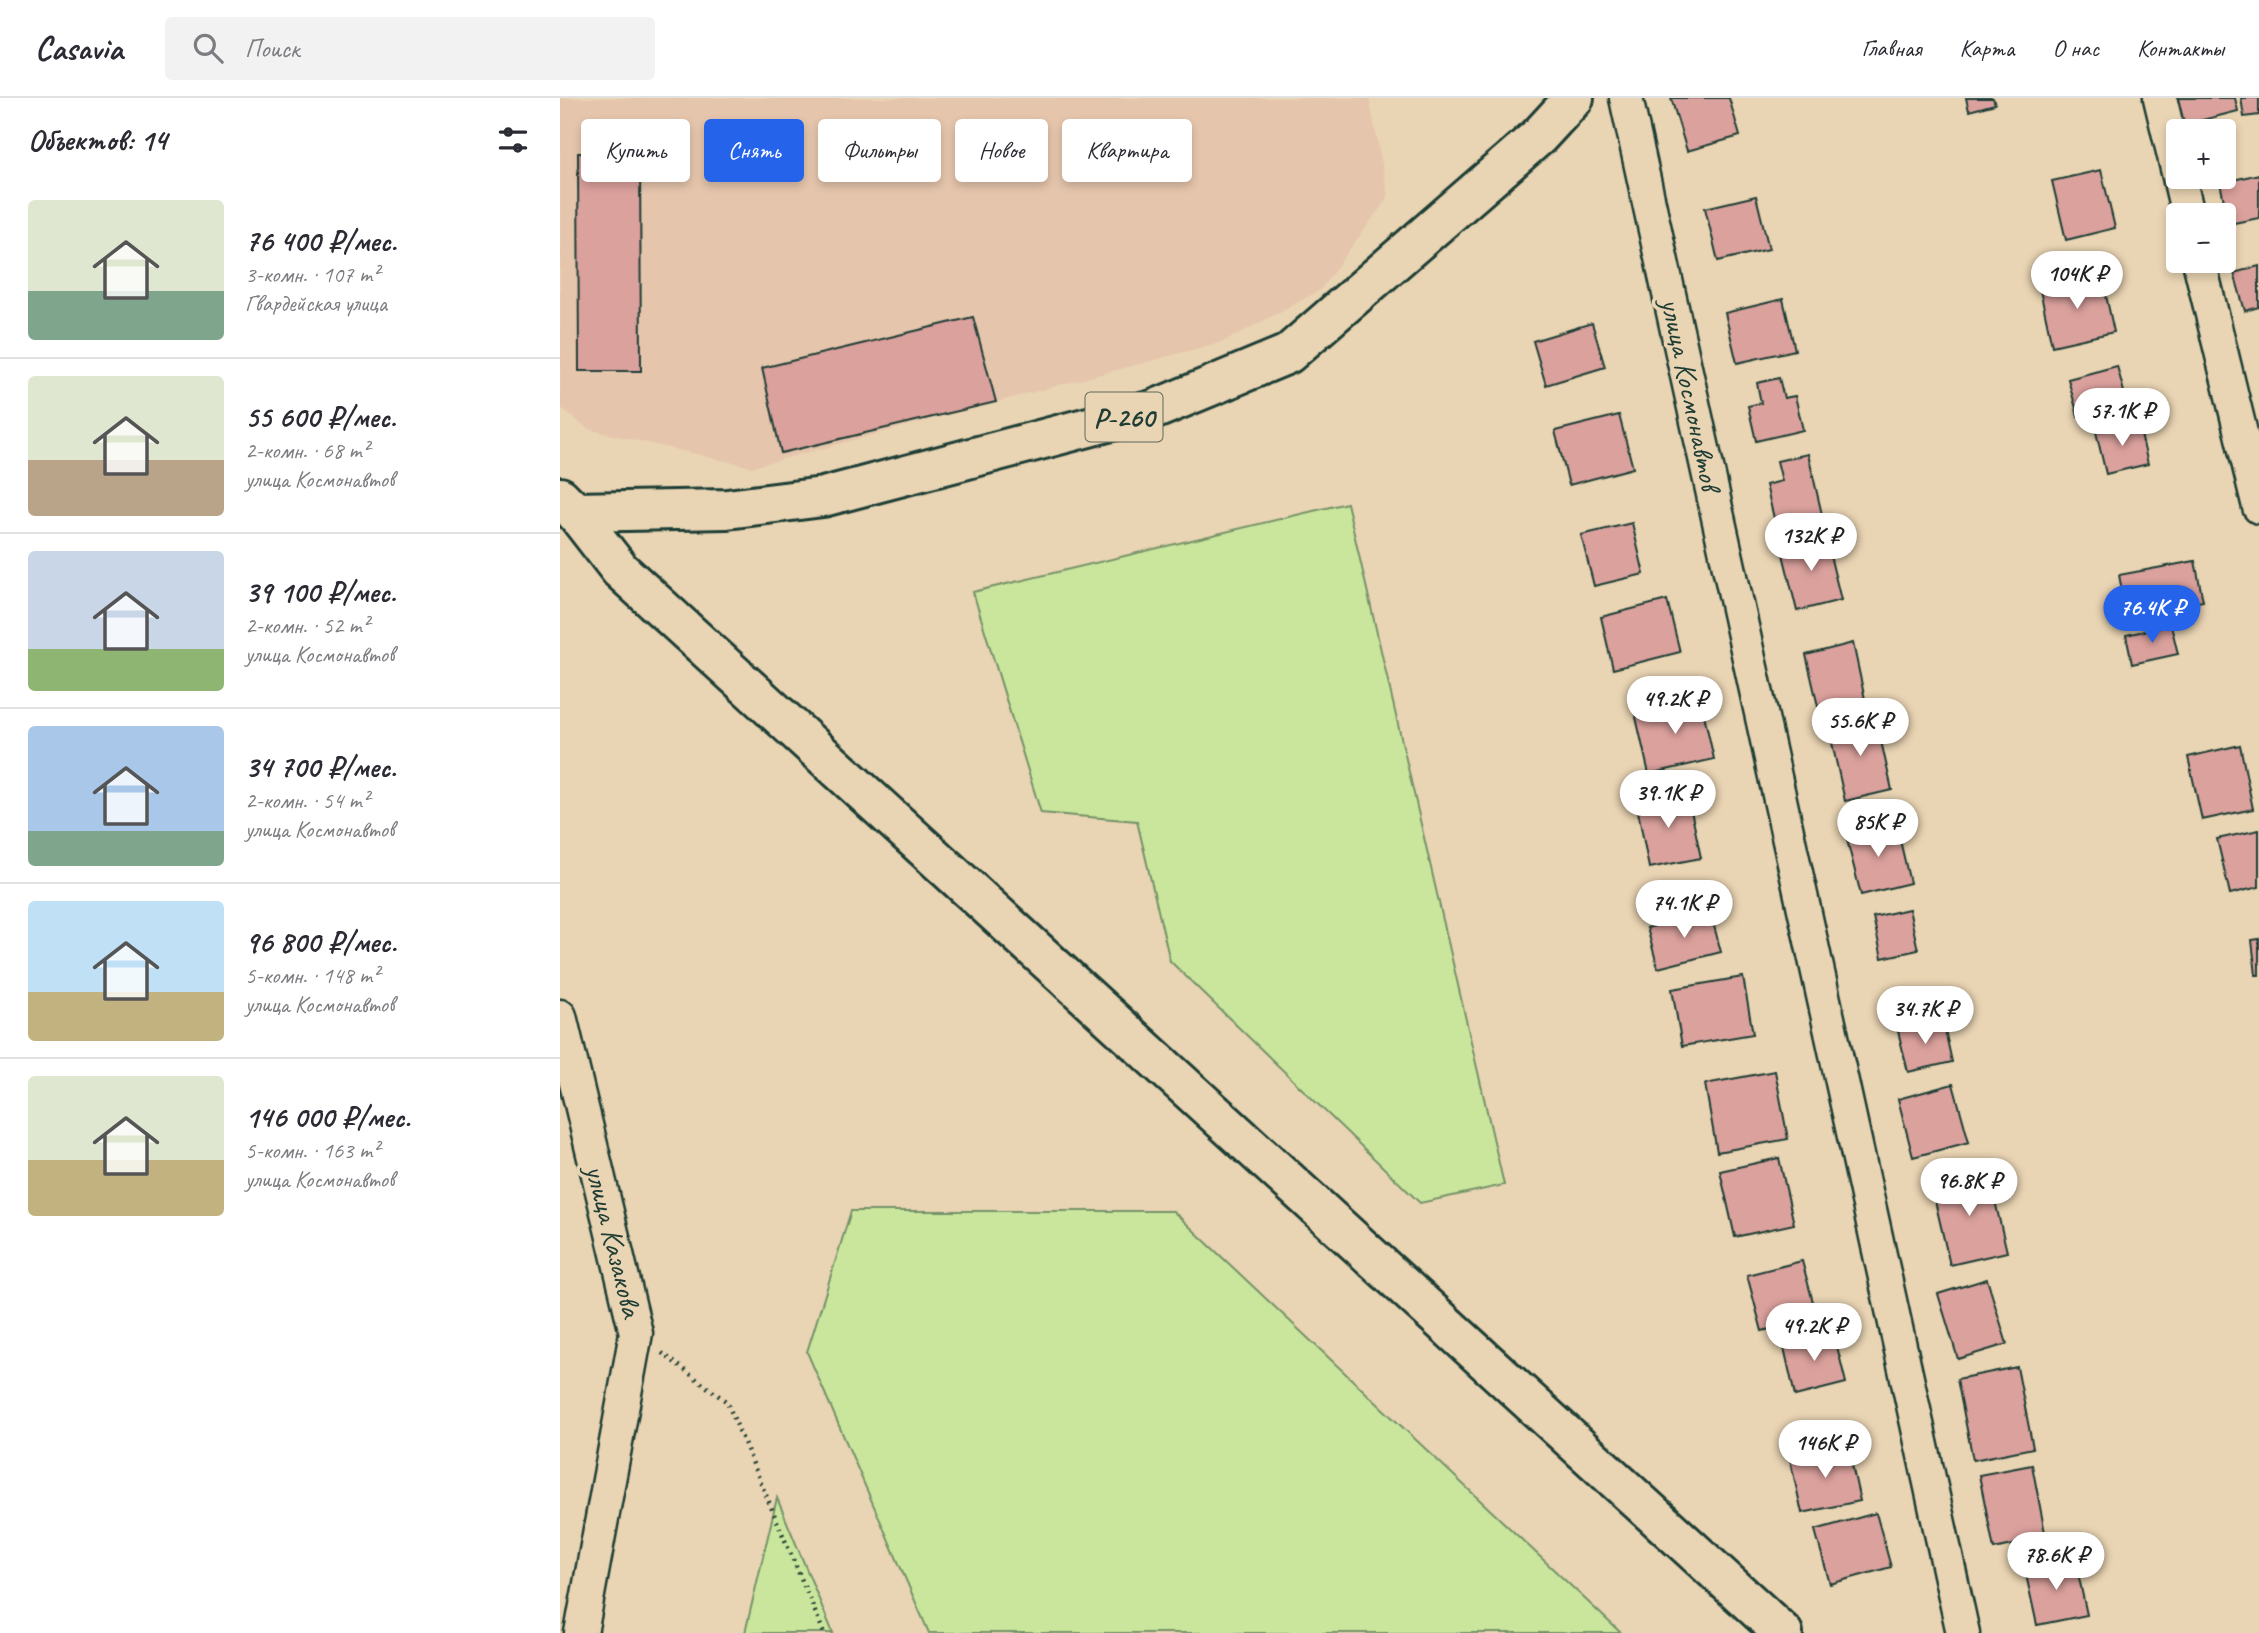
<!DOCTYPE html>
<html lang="ru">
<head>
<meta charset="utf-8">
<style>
	body { margin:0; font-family:Caveat,sans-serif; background:#f2f2f3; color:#2b2b33; height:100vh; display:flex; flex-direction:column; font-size:26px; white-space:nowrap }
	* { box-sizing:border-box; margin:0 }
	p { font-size:23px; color:#7c7c81 }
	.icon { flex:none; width:38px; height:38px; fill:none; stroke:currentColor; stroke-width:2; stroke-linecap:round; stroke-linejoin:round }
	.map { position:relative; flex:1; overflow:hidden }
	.panel { display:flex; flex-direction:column; background:#fff; width:560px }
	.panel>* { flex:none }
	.hud { position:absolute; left:21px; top:21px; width:665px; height:63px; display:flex; gap:14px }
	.controls { position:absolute; left:1606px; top:21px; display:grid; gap:14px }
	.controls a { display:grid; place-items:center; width:70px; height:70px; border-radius:7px; background:#fff; box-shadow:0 4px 10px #0003; font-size:35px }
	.price { position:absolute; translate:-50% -60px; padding:0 16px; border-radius:24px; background:#fff; color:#222; font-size:23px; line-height:46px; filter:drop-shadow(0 2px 4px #0008) }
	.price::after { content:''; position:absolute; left:50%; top:42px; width:21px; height:16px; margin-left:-10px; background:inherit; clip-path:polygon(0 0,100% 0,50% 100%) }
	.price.on { background:#2563eb; color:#fff }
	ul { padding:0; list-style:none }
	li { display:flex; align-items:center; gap:21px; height:175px; padding:0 28px }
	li+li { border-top:2px solid #e1e1e2 }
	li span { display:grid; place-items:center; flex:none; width:196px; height:140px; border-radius:7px; color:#555 }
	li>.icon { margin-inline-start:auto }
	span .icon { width:84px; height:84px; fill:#fffc; stroke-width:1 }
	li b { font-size:30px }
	h2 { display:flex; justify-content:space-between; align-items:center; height:84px; padding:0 28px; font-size:30px }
	.chip { padding:0 24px; border-radius:7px; background:#fff; box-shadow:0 4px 10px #0003; font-size:24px; line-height:63px }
	.chip.on { background:#2563eb; color:#fff }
	header { display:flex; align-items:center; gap:42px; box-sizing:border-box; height:98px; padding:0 35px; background:#fff; border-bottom:2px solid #e1e1e2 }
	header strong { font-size:33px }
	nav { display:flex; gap:38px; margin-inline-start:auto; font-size:24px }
	.search { width:490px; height:63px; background:#f2f2f3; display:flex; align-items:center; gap:18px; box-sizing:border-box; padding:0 24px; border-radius:7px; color:#7c7c81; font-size:26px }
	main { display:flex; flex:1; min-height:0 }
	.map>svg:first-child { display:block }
</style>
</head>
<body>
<header>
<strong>Casavia</strong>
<div class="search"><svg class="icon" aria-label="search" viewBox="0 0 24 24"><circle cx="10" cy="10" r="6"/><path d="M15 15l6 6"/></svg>Поиск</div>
<nav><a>Главная</a><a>Карта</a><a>О нас</a><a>Контакты</a></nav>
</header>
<main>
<section class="panel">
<h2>Объектов: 14<svg class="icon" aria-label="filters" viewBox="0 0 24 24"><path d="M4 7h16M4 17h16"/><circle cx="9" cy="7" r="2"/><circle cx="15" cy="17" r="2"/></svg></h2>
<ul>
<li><span style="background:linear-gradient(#dfe7d0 65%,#7fa58c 0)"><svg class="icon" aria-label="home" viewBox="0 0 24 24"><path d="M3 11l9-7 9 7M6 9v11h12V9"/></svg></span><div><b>76 400 ₽/мес.</b><p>3-комн. · 107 m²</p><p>Гвардейская улица</p></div></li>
<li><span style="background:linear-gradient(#dfe7d0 60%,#b9a48a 0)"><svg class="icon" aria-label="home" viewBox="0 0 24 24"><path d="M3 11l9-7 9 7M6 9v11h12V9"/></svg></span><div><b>55 600 ₽/мес.</b><p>2-комн. · 68 m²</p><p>улица Космонавтов</p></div></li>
<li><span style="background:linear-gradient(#c9d6e8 70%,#8fb573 0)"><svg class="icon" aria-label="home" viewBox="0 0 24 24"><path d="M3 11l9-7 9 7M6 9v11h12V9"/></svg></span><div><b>39 100 ₽/мес.</b><p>2-комн. · 52 m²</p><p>улица Космонавтов</p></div></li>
<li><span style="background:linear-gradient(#a9c7e8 75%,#7fa58c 0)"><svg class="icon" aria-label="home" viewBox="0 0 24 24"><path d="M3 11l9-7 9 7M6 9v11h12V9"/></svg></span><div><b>34 700 ₽/мес.</b><p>2-комн. · 54 m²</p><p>улица Космонавтов</p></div></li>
<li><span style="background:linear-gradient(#bfe0f5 65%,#c2b280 0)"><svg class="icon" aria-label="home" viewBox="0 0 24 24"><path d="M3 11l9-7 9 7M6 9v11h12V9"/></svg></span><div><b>96 800 ₽/мес.</b><p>5-комн. · 148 m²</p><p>улица Космонавтов</p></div></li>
<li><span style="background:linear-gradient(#dfe7d0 60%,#c2b280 0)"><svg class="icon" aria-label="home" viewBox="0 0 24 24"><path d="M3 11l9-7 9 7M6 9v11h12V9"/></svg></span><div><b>146 000 ₽/мес.</b><p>5-комн. · 163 m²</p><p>улица Космонавтов</p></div></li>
</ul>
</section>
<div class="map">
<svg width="1699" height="1535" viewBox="0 0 1699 1535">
	<rect width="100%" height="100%" fill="#e9d4b3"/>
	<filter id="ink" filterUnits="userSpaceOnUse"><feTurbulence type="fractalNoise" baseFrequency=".0143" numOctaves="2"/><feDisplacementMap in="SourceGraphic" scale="14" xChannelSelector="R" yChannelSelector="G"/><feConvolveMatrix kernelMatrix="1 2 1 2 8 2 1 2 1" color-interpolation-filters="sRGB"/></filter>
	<g filter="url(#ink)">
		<path fill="#e5c5ac" d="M0,0H809L828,99L760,192L665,243L192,369L28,331L0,309Z"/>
		<path fill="#cae69d" stroke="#749268" stroke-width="2" d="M787,405L944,1087L860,1105L610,863L577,723L481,715L413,494Z
			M291,1113H613L1061,1535H369L247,1254Z
			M217,1400L273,1535H185Z"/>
		<path fill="#dba19d" stroke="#1f3d34" stroke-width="2" d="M1111,0H1169L1180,38L1127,53Z
			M1406,0H1433L1435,6L1409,13Z
			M1616,0H1675L1678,13L1623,27Z
			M1681,0H1699V17L1684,19Z
			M18,55H80L81,273H19Z
			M1541,72L1555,130L1506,142L1492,83Z
			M1699,76V120L1669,126L1660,85Z
			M1196,98L1209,151L1158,163L1145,110Z
			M1699,168V209L1685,213L1674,175Z
			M1542,179L1554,234L1492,248L1480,192Z
			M1223,201L1235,252L1177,265L1165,215Z
			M413,219L436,304L221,355L202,270Z
			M1032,225L1045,269L986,287L973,243Z
			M1557,268L1567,305L1518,318L1508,281Z
			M1219,280L1224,300L1235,298L1243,332L1196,343L1188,308L1201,305L1197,285Z
			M1059,317L1073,370L1009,387L995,333Z
			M1578,324L1588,366L1546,376L1536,334Z
			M1248,356L1263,421L1217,433L1206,387L1222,383L1217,363Z
			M1072,425L1084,476L1034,488L1021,437Z
			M1265,437L1281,502L1237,513L1221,448Z
			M1635,463L1643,503L1567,518L1559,477Z
			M1107,502L1120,554L1053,571L1041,519Z
			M1611,527L1618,556L1572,566L1566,537Z
			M1293,545L1306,606L1260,617L1246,557Z
			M1140,599L1154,661L1089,676L1075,615Z
			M1315,616L1332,692L1285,703L1268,627Z
			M1680,647L1693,711L1642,722L1628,659Z
			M1127,693L1141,760L1089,770L1076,703Z
			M1336,725L1350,785L1301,797L1286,738Z
			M1699,732V789L1670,796L1657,741Z
			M1349,811L1358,852L1322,860L1313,819Z
			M1150,813L1161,854L1098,870L1087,830Z
			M1699,841V877H1696L1692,842Z
			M1183,879L1193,936L1122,948L1112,891Z
			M1383,923L1392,964L1348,974L1338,933Z
			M1215,973L1228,1041L1157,1054L1145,986Z
			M1393,986L1409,1044L1353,1059L1338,1001Z
			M1219,1060L1234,1126L1175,1139L1160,1073Z
			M1428,1073L1447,1154L1390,1167L1371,1086Z
			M1242,1163L1257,1219L1202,1233L1187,1177Z
			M1427,1181L1447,1246L1398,1261L1378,1196Z
			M1273,1232L1286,1285L1235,1298L1223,1245Z
			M1457,1269L1473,1350L1413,1362L1397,1281Z
			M1288,1349L1300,1403L1242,1415L1230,1361Z
			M1472,1367L1486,1440L1434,1451L1419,1377Z
			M1316,1415L1331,1469L1270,1486L1255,1432Z
			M1515,1461L1527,1517L1477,1527L1465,1472Z"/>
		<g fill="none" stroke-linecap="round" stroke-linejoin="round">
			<g stroke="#1f3d34" stroke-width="37">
				<path id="minor" d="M1066,0L1403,1535
					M1600,0L1619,79
					M1619,79L1628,117
					M1639,163L1699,409
					M0,918L76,1235L21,1535"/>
			</g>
			<g stroke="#1f3d34" stroke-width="44">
				<path id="tertiary" d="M15,414L60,472L1223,1535"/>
			</g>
			<g stroke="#1f3d34" stroke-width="44">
				<path id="trunk" d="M0,399L15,414L167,411L263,399L593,312L728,256L979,38L1014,0"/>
			</g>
			<path stroke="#1f3d34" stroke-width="4.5" stroke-dasharray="2 5" stroke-linecap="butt" d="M102,1255L167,1304L264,1535"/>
			<use href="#minor" stroke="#e9d4b3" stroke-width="32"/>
			<use href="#tertiary" stroke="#e9d4b3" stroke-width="38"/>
			<use href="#trunk" stroke="#e9d4b3" stroke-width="38"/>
		</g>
	</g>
	<g text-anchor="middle" stroke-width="7" stroke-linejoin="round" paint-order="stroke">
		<rect fill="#e9d4b3" stroke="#5c6a5a" stroke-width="2" x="525.5" y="294.5" width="77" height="49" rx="5"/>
		<g font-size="28" font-weight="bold" fill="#1f3d34">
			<text x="564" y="329">Р-260</text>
		</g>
		<g font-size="30" fill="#1f3d34" stroke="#e9d4b3">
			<text transform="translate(1131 296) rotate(78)" y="10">улица Космонавтов</text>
			<text transform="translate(54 1143) rotate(76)" y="10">улица Казакова</text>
		</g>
	</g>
</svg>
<div class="controls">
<a>+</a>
<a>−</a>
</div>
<b class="price" style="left:1517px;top:213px">104K ₽</b>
<b class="price" style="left:1562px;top:350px">57.1K ₽</b>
<b class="price" style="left:1251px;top:475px">132K ₽</b>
<b class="price on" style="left:1592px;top:547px">76.4K ₽</b>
<b class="price" style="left:1115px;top:638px">49.2K ₽</b>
<b class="price" style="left:1300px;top:660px">55.6K ₽</b>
<b class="price" style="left:1108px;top:732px">39.1K ₽</b>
<b class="price" style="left:1318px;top:761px">85K ₽</b>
<b class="price" style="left:1124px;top:842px">74.1K ₽</b>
<b class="price" style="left:1365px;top:948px">34.7K ₽</b>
<b class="price" style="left:1409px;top:1120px">96.8K ₽</b>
<b class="price" style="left:1254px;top:1265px">49.2K ₽</b>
<b class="price" style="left:1265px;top:1382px">146K ₽</b>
<b class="price" style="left:1496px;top:1494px">78.6K ₽</b>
<div class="hud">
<a class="chip">Купить</a>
<a class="chip on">Снять</a>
<a class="chip">Фильтры</a>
<a class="chip">Новое</a>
<a class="chip">Квартира</a>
</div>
</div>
</main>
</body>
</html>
